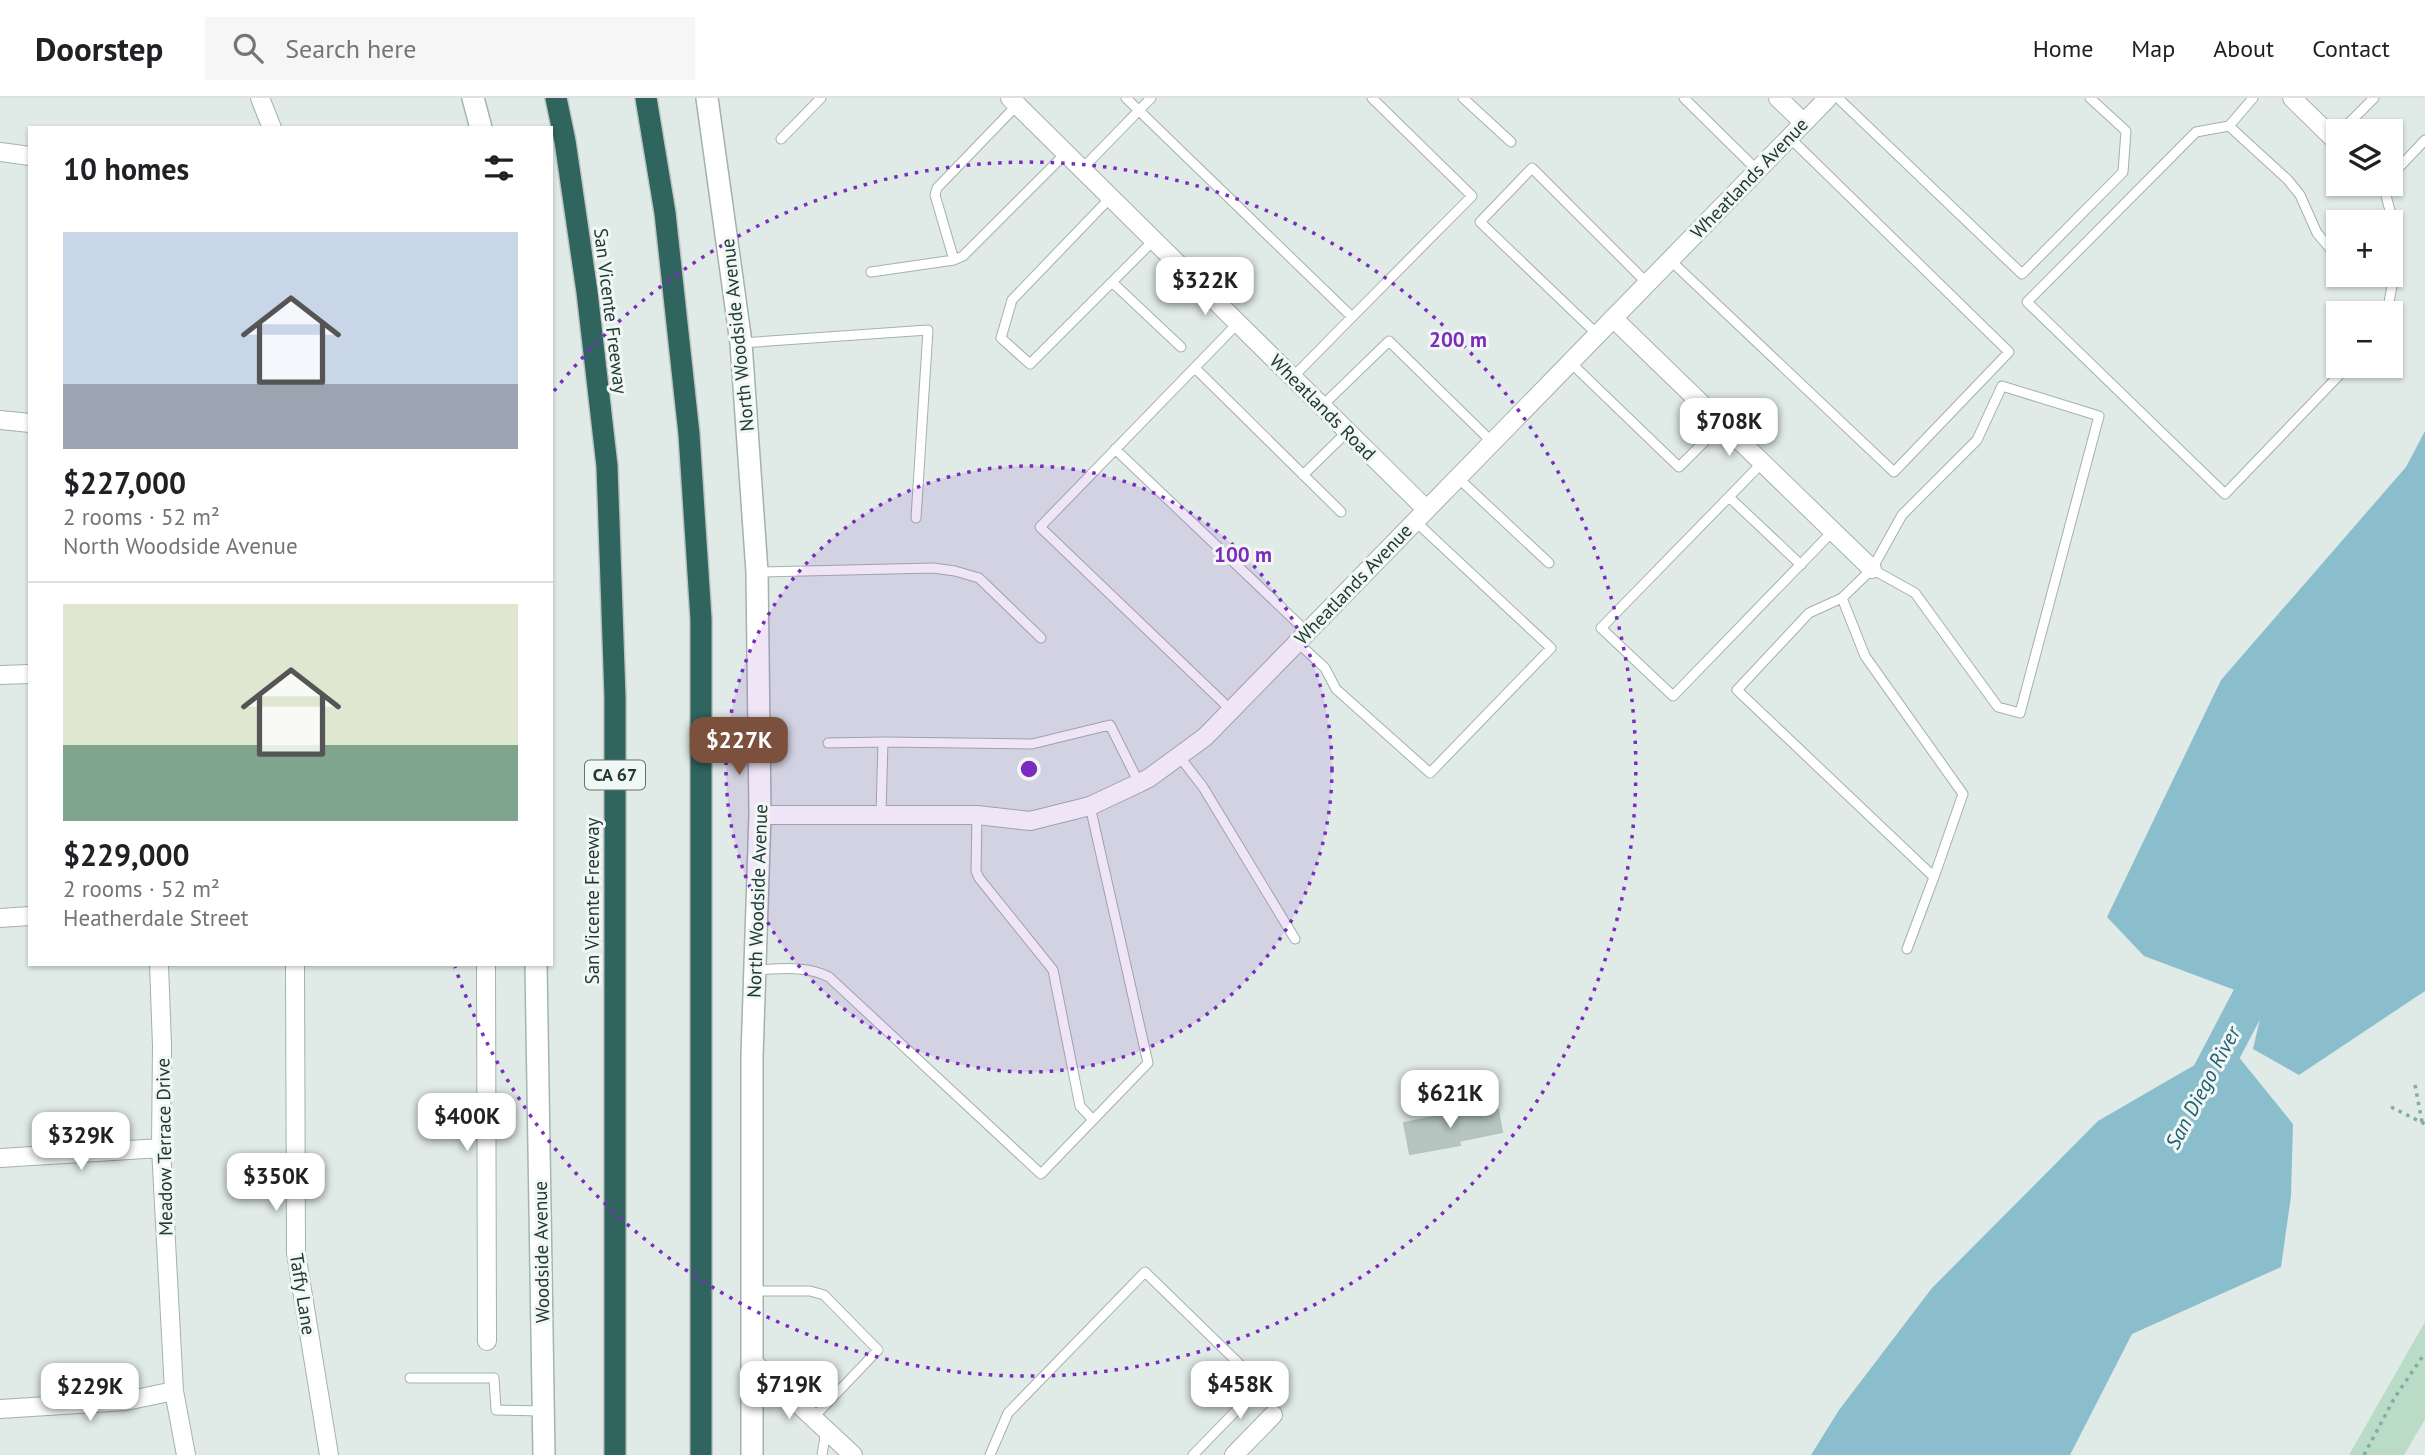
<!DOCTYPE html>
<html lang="en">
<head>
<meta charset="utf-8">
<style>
	body { margin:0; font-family:"PT Sans",sans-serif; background:#f6f6f6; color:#202124; height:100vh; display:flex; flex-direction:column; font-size:26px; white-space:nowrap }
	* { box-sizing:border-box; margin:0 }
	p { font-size:23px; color:#757577 }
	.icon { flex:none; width:38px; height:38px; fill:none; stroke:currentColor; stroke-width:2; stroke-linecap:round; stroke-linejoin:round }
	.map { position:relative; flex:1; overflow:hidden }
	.drawer { position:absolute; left:28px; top:28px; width:525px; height:840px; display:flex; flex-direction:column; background:#fff; border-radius:0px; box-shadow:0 2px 5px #0004 }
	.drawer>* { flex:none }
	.buttons { position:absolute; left:2326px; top:21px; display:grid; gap:14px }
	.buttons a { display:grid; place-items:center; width:77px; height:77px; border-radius:0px; background:#fff; box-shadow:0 2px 5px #0004; font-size:35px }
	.price { position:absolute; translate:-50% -60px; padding:0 16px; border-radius:14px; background:#fff; color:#222; font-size:23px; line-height:46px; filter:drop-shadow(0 2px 4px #0008) }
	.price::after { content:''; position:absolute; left:50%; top:42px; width:21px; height:16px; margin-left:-10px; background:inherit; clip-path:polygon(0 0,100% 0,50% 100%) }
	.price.on { background:#7b513e; color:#fff }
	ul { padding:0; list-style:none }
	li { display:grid; align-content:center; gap:14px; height:371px; padding:0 35px }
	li+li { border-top:2px solid #e0e0e0 }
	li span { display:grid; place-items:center; height:217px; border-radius:0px; color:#555 }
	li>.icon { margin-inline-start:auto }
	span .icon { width:126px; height:126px; fill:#fffc; stroke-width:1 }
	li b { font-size:30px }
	h2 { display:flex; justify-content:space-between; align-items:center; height:84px; padding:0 35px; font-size:30px }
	header { display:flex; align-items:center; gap:42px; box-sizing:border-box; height:98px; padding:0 35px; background:#fff; border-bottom:2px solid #e0e0e0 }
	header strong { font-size:33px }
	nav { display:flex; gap:38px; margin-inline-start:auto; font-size:24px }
	.search { width:490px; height:63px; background:#f6f6f6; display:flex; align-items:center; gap:18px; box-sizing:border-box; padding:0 24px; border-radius:0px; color:#757577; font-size:26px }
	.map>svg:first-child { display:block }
</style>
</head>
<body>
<header>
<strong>Doorstep</strong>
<div class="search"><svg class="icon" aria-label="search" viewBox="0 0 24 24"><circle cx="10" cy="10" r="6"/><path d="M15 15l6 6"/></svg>Search here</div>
<nav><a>Home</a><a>Map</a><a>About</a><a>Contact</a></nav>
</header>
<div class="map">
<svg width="2425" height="1357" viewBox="0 0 2425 1357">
	<rect width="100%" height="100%" fill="#e0eae7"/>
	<path fill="#badbc5" d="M2425,1224V1321L2404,1357H2349Z"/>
	<path fill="#8abecd" d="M2425,333V893L2299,977L2253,951L2264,903L2144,858L2107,819L2221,582L2406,369Z
		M2229,947L2293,1026L2291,1098L2281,1169L2132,1236L2070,1357H1811L1839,1312L1932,1190L2098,1023Z"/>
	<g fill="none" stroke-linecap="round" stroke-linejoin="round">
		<path stroke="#8abecd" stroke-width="37" d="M2201,994L2275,853"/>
	</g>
	<path fill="#b6c5c0" stroke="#b3c4be" stroke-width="2" d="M1498,1012L1502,1034L1459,1043L1460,1047L1410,1056L1404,1025L1453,1015V1019Z"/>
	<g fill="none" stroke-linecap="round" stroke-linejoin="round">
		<g stroke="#a3b2ae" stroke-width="11">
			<path id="service" d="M1126,0L1352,219L1293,279
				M1463,0L1511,44
				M1684,0L1757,72
				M1838,0L2022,176L2123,74L2126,33L2090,0
				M2253,0L2229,28L2288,82L2300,97L2317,135L2338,160
				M1017,7L937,90L935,97L954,162L963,158L1066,55
				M2229,28L2196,34L2027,204L2225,396L2348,268
				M2341,33L2374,0
				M781,41L821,0
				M1082,71L1151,0
				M2390,79L2425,42
				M1111,99L1012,202L1001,240L1030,266L1154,142
				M1670,162L1894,374L2009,254L1790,40
				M871,174L954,162
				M2380,177H2394V128L2383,86
				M1112,184L1181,249
				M2387,215L2394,177
				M1352,219L1472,98L1372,0
				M1597,236L1480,124L1532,70L1647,185
				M742,245L928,232L916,420
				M1570,264L1679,369L1722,326
				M1195,270L1341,414
				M1322,308L1389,243L1492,344
				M1115,351L1307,534
				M1762,365L1601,530L1673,598L1833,433
				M1303,377L1348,333
				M1457,379L1549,465
				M1729,399L1801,467
				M1872,471L1915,495L1998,609L2020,615L2099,318L2002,288L1977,342L1902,417L1872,471L1842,500L1865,558L1963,696L1934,779
				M757,474L933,470L955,473L979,480L1041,540
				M1842,500L1809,515L1737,592L1934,779L1907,851
				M1297,544L1325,570L1336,591L1430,675L1551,550L1415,423
				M1231,612L1040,429L1238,225
				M883,644L1032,646L1110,627L1139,685
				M828,645L883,644L881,715
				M1179,658L1203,689L1295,841
				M977,717L976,773L979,780L1053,872L1080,1008L1093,1022
				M755,872C780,871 806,867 829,879L1041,1076L1148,965L1090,708
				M753,1193H810L824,1197L878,1252L813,1320
				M410,1280H494L496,1312L542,1313
				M822,1357L826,1332
				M990,1357L1008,1315L1145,1174L1261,1287L1193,1357"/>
		</g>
		<g stroke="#a3b2ae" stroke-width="20">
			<path id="minor" d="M260,0L272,30
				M1010,0L1426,411
				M1778,0L1804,25
				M2292,0L2338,45
				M0,54L30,58
				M2380,86L2382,88
				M1613,220L1872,471
				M0,322L30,325
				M0,577L30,576
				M760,717H977L1030,723L1090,708L1139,685L1149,680L1205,639L1828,0
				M0,820L30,818
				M159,866L162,948L161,1050L174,1293L186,1357
				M295,866L296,1155L329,1357
				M486,866L487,1243
				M0,1060L161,1050
				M751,1262L853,1357
				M0,1311L126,1303L174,1293
				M1234,1357L1273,1317"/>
		</g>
		<g stroke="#a3b2ae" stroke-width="24">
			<path id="tertiary" d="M707,0L741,245L757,474L760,717L752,958V1357"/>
		</g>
		<g stroke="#a0b6af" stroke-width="24">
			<path id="secondary" d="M473,0L481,30
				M536,866L544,1357"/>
		</g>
		<g stroke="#bdc4c2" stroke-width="24">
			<path id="motorway" d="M556,0L565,43L587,194L607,368L615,599V1357
				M646,0L665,115L689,336L701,521V1357"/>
		</g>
		<path stroke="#82ada3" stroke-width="3.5" stroke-dasharray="3.5 5" stroke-linecap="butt" d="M2415,987L2422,1024
			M2391,1009L2425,1026
			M2364,1357L2395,1299L2425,1255"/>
		<use href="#service" stroke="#fff" stroke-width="9"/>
		<use href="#minor" stroke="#fff" stroke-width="18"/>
		<use href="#tertiary" stroke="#fff" stroke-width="21"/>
		<use href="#secondary" stroke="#fff" stroke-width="21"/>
		<use href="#motorway" stroke="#2f655e" stroke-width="21"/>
	</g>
	<circle cx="1029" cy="671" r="303" fill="#7b2cbf" fill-opacity=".12"/>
	<g fill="none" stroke="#7b2cbf" stroke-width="3.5" stroke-dasharray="3.5 7">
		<circle cx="1029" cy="671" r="303"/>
		<path d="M554 293A607 607 0 1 1 455 869"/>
	</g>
	<g text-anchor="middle" stroke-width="6" stroke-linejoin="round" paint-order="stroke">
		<rect fill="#f1f7f4" stroke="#60736e" stroke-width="2" x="585" y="662.5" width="60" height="29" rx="5"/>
		<g font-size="18" font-weight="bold" fill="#223a35">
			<text x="615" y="683">CA 67</text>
		</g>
		<g font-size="19" fill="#223a35" stroke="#f1f7f4">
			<text transform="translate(1749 80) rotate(-46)" y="7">Wheatlands Avenue</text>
			<text transform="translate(611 213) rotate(83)" y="7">San Vicente Freeway</text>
			<text transform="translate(737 237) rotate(-96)" y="7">North Woodside Avenue</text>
			<text transform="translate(1323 309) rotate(45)" y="7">Wheatlands Road</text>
			<text transform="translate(1353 486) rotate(-46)" y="7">Wheatlands Avenue</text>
			<text transform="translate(592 803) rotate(-90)" y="7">San Vicente Freeway</text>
			<text transform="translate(757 803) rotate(-88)" y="7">North Woodside Avenue</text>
			<text transform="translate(164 1049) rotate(-91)" y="7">Meadow Terrace Drive</text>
			<text transform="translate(541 1154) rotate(-91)" y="7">Woodside Avenue</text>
			<text transform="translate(303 1196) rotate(81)" y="7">Taffy Lane</text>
		</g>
		<g font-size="21" font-style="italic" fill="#1f5e73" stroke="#f1f7f4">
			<text transform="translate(2203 990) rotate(-62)" y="7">San Diego River</text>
		</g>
	</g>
	<circle cx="1029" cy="671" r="10" fill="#7b2cbf" stroke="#f1f7f4" stroke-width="3.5"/>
	<g font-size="21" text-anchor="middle" font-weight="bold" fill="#7b2cbf" stroke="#f1f7f4" stroke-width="6" stroke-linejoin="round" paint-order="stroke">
		<text x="1458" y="249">200 m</text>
		<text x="1243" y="464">100 m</text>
	</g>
</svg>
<div class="buttons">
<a><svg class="icon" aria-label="layers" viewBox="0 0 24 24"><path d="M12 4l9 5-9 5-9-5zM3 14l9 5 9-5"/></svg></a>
<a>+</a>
<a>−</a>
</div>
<b class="price" style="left:1205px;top:219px">$322K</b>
<b class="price" style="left:1729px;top:360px">$708K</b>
<b class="price on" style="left:739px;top:679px">$227K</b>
<b class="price" style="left:1450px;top:1032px">$621K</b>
<b class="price" style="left:467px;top:1055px">$400K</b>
<b class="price" style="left:81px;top:1074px">$329K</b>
<b class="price" style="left:276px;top:1115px">$350K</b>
<b class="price" style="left:789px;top:1323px">$719K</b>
<b class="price" style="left:1240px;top:1323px">$458K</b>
<b class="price" style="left:90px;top:1325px">$229K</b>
<section class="drawer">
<h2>10 homes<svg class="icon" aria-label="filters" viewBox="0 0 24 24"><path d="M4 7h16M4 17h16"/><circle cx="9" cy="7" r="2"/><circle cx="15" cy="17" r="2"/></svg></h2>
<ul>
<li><span style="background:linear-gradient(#c9d6e8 70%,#9aa5b1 0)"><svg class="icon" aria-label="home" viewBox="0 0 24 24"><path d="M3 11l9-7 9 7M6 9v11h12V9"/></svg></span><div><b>$227,000</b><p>2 rooms · 52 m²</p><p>North Woodside Avenue</p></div></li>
<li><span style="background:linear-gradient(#dfe7d0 65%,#7fa58c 0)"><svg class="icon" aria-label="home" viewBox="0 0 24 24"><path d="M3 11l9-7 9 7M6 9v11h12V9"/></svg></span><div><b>$229,000</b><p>2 rooms · 52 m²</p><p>Heatherdale Street</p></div></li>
</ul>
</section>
</div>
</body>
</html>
